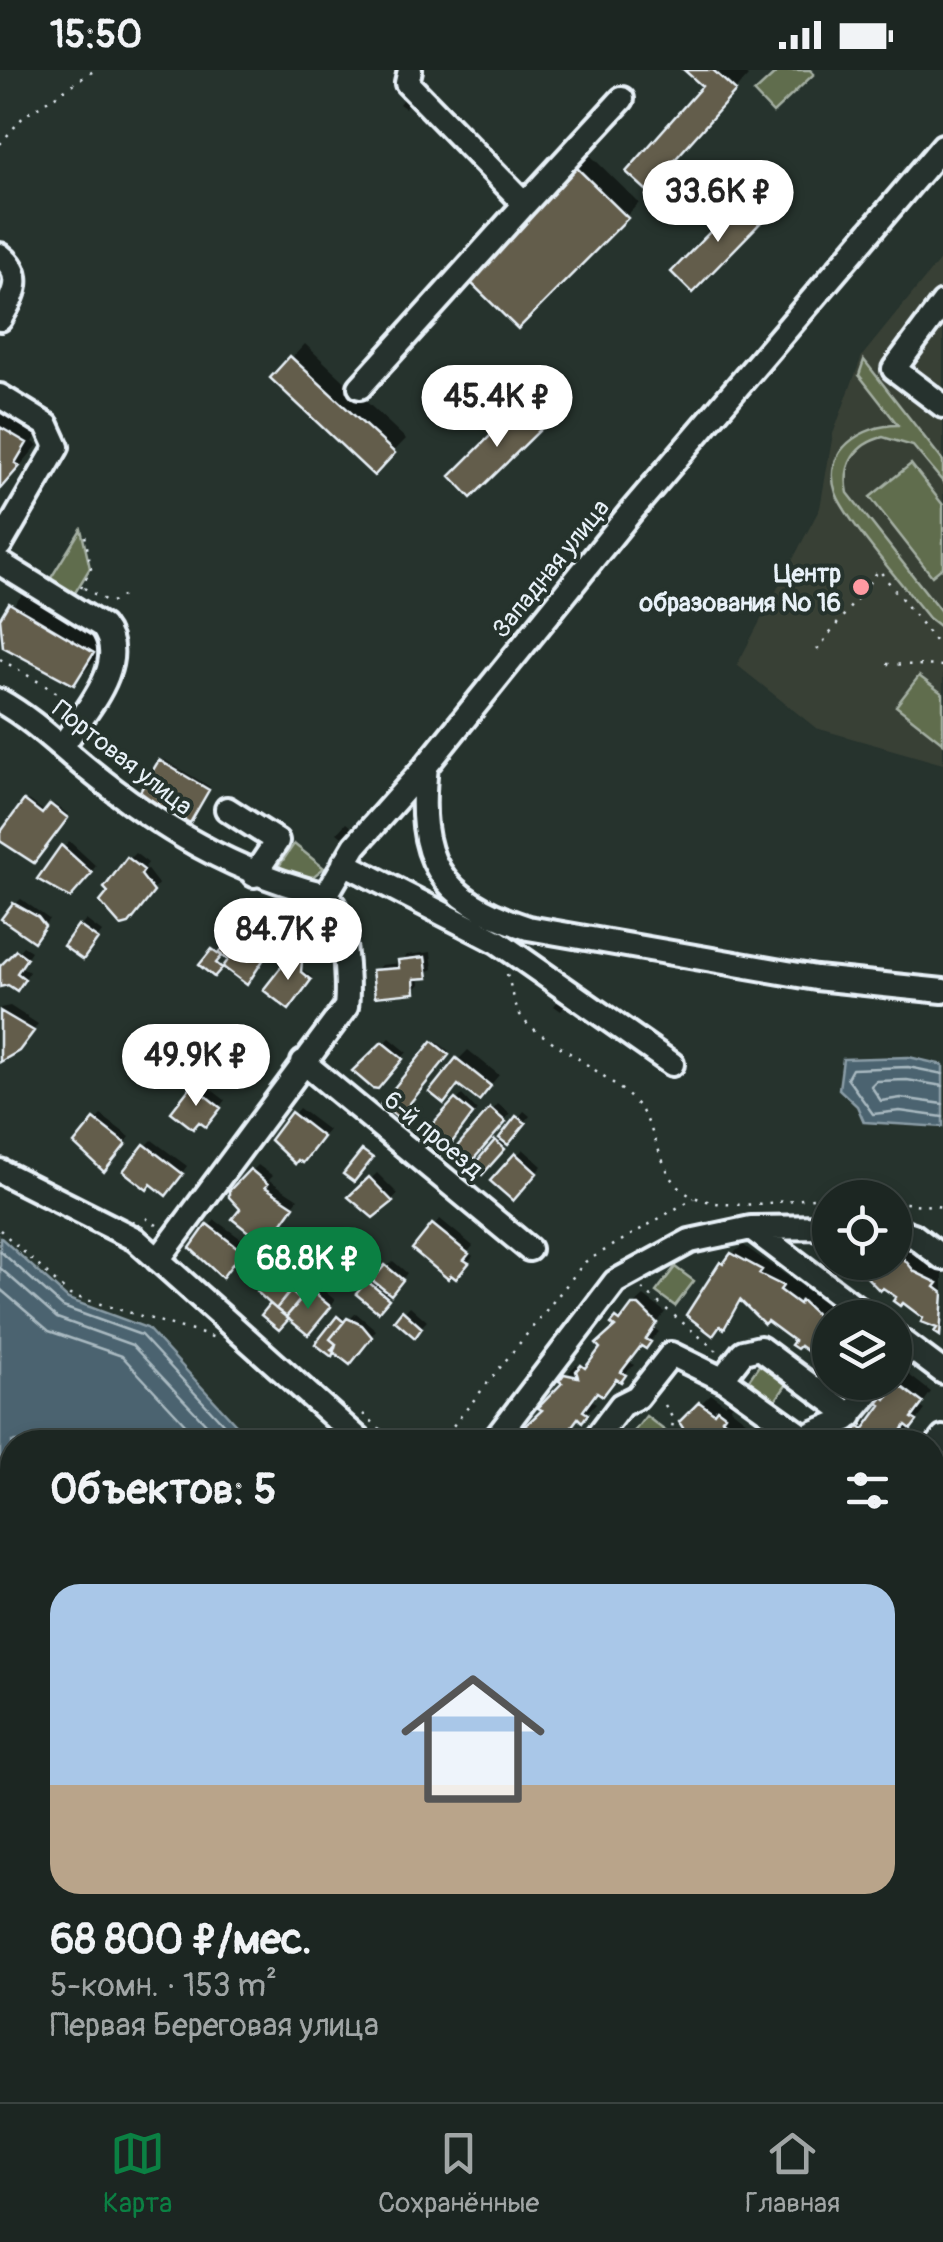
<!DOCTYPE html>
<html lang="ru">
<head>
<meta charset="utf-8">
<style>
	body { margin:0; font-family:Pangolin,sans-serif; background:#29322f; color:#f1f3f6; height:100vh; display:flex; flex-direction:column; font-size:38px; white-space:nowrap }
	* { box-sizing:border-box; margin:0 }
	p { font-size:32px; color:#a0a5a5 }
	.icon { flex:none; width:55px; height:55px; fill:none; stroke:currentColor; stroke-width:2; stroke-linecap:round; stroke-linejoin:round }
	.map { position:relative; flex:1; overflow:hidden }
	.drawer { position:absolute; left:0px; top:1360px; width:945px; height:672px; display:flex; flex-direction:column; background:#1c2622; border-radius:40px 40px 0 0; box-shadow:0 5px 15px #0003,0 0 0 2px #3a4340 }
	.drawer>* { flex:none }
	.controls { position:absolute; left:812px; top:1110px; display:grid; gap:20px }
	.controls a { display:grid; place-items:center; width:100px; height:100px; border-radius:50%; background:#1c2622; box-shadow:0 5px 15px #0003,0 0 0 2px #3a4340; font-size:50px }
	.price { position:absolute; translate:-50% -85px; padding:0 22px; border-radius:35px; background:#fff; color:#222; font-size:32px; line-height:65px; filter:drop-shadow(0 2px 5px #0008) }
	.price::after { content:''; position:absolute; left:50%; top:60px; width:30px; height:22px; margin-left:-15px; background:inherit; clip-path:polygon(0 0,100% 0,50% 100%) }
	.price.on { background:#0b8043; color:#fff }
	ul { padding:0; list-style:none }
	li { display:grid; align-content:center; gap:20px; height:530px; padding:0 50px }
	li+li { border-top:2px solid #3a4340 }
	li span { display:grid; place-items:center; height:310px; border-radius:30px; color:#555 }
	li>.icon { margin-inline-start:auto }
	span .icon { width:180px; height:180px; fill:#fffc; stroke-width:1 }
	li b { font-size:42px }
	h2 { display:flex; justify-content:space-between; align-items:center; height:120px; padding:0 50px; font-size:42px }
	.status { display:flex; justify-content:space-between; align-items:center; height:70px; padding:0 50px; background:#1c2622; direction:ltr }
	.status svg { height:28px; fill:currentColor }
	.dock { display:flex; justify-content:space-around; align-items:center; height:140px; border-top:2px solid #3a4340; background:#1c2622; font-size:28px; color:#a0a5a5 }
	.dock a { display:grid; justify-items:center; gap:5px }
	.dock .on { color:#0b8043 }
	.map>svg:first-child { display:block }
</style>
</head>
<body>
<div class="status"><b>15:50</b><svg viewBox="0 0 49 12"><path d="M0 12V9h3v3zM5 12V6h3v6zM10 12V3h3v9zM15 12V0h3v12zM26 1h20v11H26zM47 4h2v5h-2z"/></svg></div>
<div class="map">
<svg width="943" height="2032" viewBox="0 0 943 2032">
	<rect width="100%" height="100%" fill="#26332d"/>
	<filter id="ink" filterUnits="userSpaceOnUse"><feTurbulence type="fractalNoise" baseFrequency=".01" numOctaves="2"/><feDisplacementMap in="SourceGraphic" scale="20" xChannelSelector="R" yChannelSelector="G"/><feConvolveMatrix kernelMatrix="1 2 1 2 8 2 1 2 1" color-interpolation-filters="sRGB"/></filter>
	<g filter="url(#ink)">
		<path fill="#394036" d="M943,186V694L816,658L737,595L820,438L833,364L862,286Z"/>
		<path fill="#616d4e" stroke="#a4afa3" stroke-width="2.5" d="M779,0H810L814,4L773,43L754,23Z
			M864,290L943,391V412L913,376L883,367C855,374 842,395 848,423L943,544V559L929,548C908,521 845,449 836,423C821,380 863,355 898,355L859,305Z
			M911,394L943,435V497L932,506L870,427Z
			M81,459L90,498L70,531L46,516Z
			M919,606L943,624V673L896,636Z
			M294,774L324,798L306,812L273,805Z
			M675,1197L694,1211L675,1236L656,1222Z
			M760,1294L787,1314L775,1331L748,1311Z
			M646,1346L669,1364L663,1372H626Z"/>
		<path fill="#4b646f" stroke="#8a9ca6" stroke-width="2.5" d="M909,987L943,995V1057L864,1052L857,1036L839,1019L843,989Z
			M0,1167L68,1229L147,1258L246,1365L260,1372H12V2020H460L468,2032H0Z"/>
		<path fill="#0007" fill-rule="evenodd" d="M688,0H741L748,6L660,105L706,16Z
			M406,25L412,29L405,38L399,34Z
			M589,84L639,133L518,256L468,206Z
			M756,118L774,136L692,219L674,202Z
			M305,274L406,369L374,402L273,308Z
			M534,325L553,343L471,425L453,406Z
			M11,332L45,353L33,372L38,375L0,419V343Z
			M31,514L112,562L94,592L74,612L0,569V552Z
			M163,689L210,717L191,747L161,692Z
			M29,730L46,743L54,734L68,744L34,790L0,768Z
			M346,753L351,757L342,767L337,763Z
			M69,771L96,796L76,819L41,808Z
			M135,783L148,793L145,797L158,814L135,845L129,789Z
			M21,829L49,849L39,863L14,835Z
			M86,850L102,862L88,880L67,875Z
			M248,850L261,861L256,867L269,878L247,912L222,883Z
			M23,876L31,881L21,896L29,902L23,912L0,916V903Z
			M296,882L303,888L302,899L312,907L288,937L267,920Z
			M431,882L433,899L419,906L420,914L414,920L377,925L375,901L381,895L401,893L407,885Z
			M563,925L570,930L561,941L554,936Z
			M10,936L38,954L25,972L0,989V938Z
			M390,968L407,982L384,1010L356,1001Z
			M436,971L450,982L398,1045L384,1034Z
			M468,980L499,1005L488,1018L459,1013L458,990Z
			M200,1011L225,1030L211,1048L175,1042Z
			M462,1025L477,1041L454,1069L430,1060Z
			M498,1034L510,1044L477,1083L459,1079Z
			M299,1038L328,1060L309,1084L273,1069Z
			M524,1041L530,1046L482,1102L497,1072Z
			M101,1045L130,1067L110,1093L95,1051Z
			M152,1070L187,1096L172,1116L146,1076Z
			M523,1079L542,1096L513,1128L494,1111Z
			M258,1095L273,1106L269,1110L298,1129L282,1150L257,1165L232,1122Z
			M377,1103L398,1124L384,1139L352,1127Z
			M440,1149L473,1176L468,1182L473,1186L461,1200L415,1178Z
			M215,1150L247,1173L227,1199L209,1156Z
			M895,1168L914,1178L911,1181L938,1202L943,1199V1260L940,1263L941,1257L895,1192Z
			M743,1175L843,1245L830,1248L829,1299L828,1294L742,1230L724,1256L722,1193Z
			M291,1177L302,1187L294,1197L303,1204L291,1218L304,1229L317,1215L335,1230L314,1256L289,1246L265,1244L274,1233L285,1183Z
			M341,1177L366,1198L352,1213L333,1197Z
			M393,1191L407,1203L378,1239L369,1212Z
			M644,1226L665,1242L654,1258L659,1262L645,1276L642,1274L629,1291L634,1295L630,1299L602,1323L599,1320L591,1330L596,1333L582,1348L579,1346L566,1372H521L531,1352L566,1313L562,1310L565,1306L576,1295L582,1297L595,1288L603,1277L600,1274L618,1257L614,1254L618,1249ZM569,1303L590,1308L589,1313L565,1307Z
			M410,1236L427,1251L414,1264L398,1249Z
			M356,1243L376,1260L355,1286L335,1280L332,1284L318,1274L341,1246L348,1251Z
			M909,1305L931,1322L920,1337L925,1340L905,1366L899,1372H857L860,1358L870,1348L873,1351L885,1335L880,1331L883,1327Z
			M711,1324L725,1334L728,1331L733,1334L730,1338L756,1358L759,1354L764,1358L761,1362L776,1372H695L697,1369L681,1353Z
			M932,1488L943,1493V1559L932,1551Z
			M941,1605L943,1661L932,1674V1614Z
			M932,1757L943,1758L942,1798L932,1791Z
			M932,1902L941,1909L935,1916L932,1914Z
			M932,1938L942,1944L932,1956Z
			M880,2020H884L899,2031L870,2032Z
			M927,2022L941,2032H918Z"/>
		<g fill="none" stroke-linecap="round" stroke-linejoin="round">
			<path stroke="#a9b9c1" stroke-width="2.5" d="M943,1004L908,997L852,999L847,1008L873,1044L900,1041L943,1047
				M943,1016L907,1010L876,1011L871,1016L881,1031L901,1028L943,1034
				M0,1181L63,1237L141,1265L240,1372
				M0,1198L57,1248L132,1275L223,1372
				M0,1219L49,1261L122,1286L202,1372"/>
		</g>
		<path fill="#645d4c" stroke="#e8f1f8" stroke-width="2.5" d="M684,0H713L736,21L647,121L626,102L702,16Z
			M574,95L628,148L518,259L464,206Z
			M745,126L766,147L692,223L671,202Z
			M290,286L395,383L374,406L270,308Z
			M523,333L545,355L471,428L450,406Z
			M0,357L27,373L15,393L20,396L0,419Z
			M9,533L94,583L74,615L3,577L0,548Z
			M159,690L209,720L190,753L139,723Z
			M24,730L42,744L50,734L68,748L34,793L0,771V763Z
			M61,775L92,803L70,828L37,809Z
			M127,787L144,800L141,805L154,822L129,854L121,856L100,832L108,822L104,818Z
			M13,833L38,847L45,856L34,872L1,849Z
			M275,845L298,851L282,873L264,860Z
			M244,851L261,864L256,871L269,881L247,915L223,897L228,890L219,883Z
			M78,855L98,869L83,890L63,876Z
			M212,879L222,886L216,893L222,898L214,907L199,895Z
			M16,880L27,888L17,903L25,909L17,921L8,915L0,917V896Z
			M292,883L302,891L301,902L311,910L289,940L263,920Z
			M425,887L428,908L414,909L415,923L375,927L372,900L399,898L398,890Z
			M0,941L34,961L19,981L0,992Z
			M432,971L449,985L398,1048L381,1034Z
			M382,972L403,989L378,1019L372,1018L352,1001Z
			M456,988L491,1016L479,1031L458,1015L444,1034L429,1022Z
			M192,1015L221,1038L206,1057L199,1052L193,1059L171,1042Z
			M455,1029L473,1044L448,1078L427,1060Z
			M490,1038L506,1052L471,1092L455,1079Z
			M291,1042L323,1067L303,1093L298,1090L295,1094L270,1070Z
			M516,1046L526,1053L508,1075L499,1068Z
			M94,1049L126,1074L104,1102L74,1074Z
			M495,1070L505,1079L482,1105L472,1097Z
			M144,1074L183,1104L166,1126L151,1114L147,1120L123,1101Z
			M362,1080L373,1088L354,1112L343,1104Z
			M515,1083L537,1103L513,1131L490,1111Z
			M250,1099L268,1114L265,1117L294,1136L277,1160L271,1155L256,1168L232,1149L240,1139L229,1127V1121Z
			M369,1107L393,1132L373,1148L348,1127Z
			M207,1154L242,1181L222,1208L190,1178Z
			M432,1154L469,1184L464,1190L469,1193L456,1209L451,1205L448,1209L412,1179Z
			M283,1181L298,1194L290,1204L299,1211L276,1239L257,1222L269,1207L264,1203Z
			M333,1181L362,1205L352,1216L332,1200L324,1210L315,1202Z
			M898,1182L915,1202L938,1213L935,1217L943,1223L940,1266L934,1262L937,1258L921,1252L923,1248L903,1233L900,1236L893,1231L896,1227L883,1218L880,1221L861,1201L862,1192H895Z
			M731,1183L762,1200L759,1204L783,1216L780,1220L799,1234L801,1230L825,1253L830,1252L829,1303L822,1298L825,1294L800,1276L797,1279L791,1275L794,1271L767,1251L764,1254L740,1230L724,1259L720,1256L713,1266L686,1245L720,1192L723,1194Z
			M385,1195L403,1210L391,1225L372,1210Z
			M367,1211L389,1229L378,1242L356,1224Z
			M309,1219L331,1237L308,1265L286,1247Z
			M290,1221L301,1230L286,1247L276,1239Z
			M270,1234L289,1249L279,1260L261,1245Z
			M632,1235H639L657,1253L646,1269L651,1272L646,1279L641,1276L621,1302L626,1305L621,1312L616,1309L603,1326L597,1322L583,1341L588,1344L582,1352L578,1348L560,1372H518L527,1361L523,1358L542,1340L538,1338L562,1313L559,1311L564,1304L578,1307L576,1301L581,1295L585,1298L600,1278L596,1274L615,1257L611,1254L616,1248L620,1251Z
			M402,1240L422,1258L415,1268L394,1250Z
			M337,1246L344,1252L330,1269L336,1274L332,1287L315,1274Z
			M347,1248L362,1255L372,1267L350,1295L331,1280L336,1274L330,1269Z
			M898,1314L923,1333L912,1348L917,1351L911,1359L906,1355L897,1367L901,1372H853L858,1356L863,1360L881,1335L876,1332L881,1325L886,1329Z
			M699,1332L714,1343L717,1339L725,1345L722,1349L745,1366L748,1362L756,1368L753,1372H692L679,1352Z
			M943,1404V1433L932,1425Z
			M932,1503L943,1515V1559L932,1556Z
			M932,1615L943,1623V1662L932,1676Z
			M933,1762L943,1769L942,1802L932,1794Z
			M833,2020H851L842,2032H824Z
			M889,2020H915L906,2032Z"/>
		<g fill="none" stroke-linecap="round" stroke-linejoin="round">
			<g stroke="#e8f1f8" stroke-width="30">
				<path id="minor" d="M525,134L622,29
					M0,185C26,205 14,225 0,249
					M943,233L894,299L943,336
					M360,317L525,134L407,13L410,0
					M0,326L47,355L57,377L0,475
					M0,493L102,556C132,594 82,644 62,677
					M0,631C32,649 56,673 85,697C158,757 234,803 326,825
					M426,696C416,788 437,829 528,858L816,908L943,921
					M227,739L277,771L254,805
					M344,793L498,872L672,994
					M326,825L355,776L426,696L630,443L943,76
					M303,992L529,1179
					M0,1101L135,1169L362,1372
					M751,1158L830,1157
					M895,1159L913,1165L943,1188
					M158,1190L346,937C349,914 345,839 326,825
					M895,1266L943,1302
					M722,1309L743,1282L760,1278L851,1346
					M493,1372L615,1212L690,1171L751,1158L870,1248
					M593,1372L621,1335L637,1327L671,1284L726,1311L804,1367L847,1349L878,1312
					M932,1382L943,1368
					M932,1470L943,1478
					M932,1584L943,1592
					M932,1830L943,1838
					M932,1869L943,1855
					M751,2020L768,2032
					M811,2032L820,2020"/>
			</g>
			<path stroke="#e8f1f8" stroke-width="2.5" stroke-dasharray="2.5 8" stroke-linecap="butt" d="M0,74L24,46L95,0
				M81,518L91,499L84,459
				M84,518L110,533L128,523
				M817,580L879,500L943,581
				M0,589L71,631
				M887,594L943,596
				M269,843L272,830
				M507,904L518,942L528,955C555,975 621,1013 639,1037C659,1063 660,1114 694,1127C743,1146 797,1123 847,1128
				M895,1132L943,1137
				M146,1148L160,1157
				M0,1160L70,1225L216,1268
				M642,1219L717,1281
				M665,1335L673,1349L671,1372
				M363,1344L396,1372
				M440,1372L585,1192L694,1128
				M523,2020L533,2032"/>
			<use href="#minor" stroke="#26332d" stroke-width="22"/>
		</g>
	</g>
	<circle fill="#ff9aa2" stroke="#26332d" stroke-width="4" cx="861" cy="517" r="10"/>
	<g text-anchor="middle" stroke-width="8" stroke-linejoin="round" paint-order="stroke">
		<g font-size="25" fill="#e8f1f8" stroke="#26332d">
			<text transform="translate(550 498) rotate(-51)" y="9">Западная улица</text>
			<text transform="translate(123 687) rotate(38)" y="9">Портовая улица</text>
			<text transform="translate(434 1064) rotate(40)" y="9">6-й проезд</text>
		</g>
		<g font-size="25" font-weight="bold" fill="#e8f1f8" stroke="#26332d" text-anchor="end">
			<text x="841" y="512">Центр<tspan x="841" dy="29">образования № 16</tspan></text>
		</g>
	</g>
</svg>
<div class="controls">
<a><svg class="icon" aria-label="locate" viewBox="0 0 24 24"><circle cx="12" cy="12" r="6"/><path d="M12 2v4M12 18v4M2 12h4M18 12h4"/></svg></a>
<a><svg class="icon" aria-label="layers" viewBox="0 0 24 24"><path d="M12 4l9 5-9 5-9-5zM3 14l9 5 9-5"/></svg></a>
</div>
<b class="price" style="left:718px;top:175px">33.6K ₽</b>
<b class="price" style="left:497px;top:380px">45.4K ₽</b>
<b class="price" style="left:288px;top:913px">84.7K ₽</b>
<b class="price" style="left:196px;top:1039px">49.9K ₽</b>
<b class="price on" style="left:308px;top:1242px">68.8K ₽</b>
<section class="drawer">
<h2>Объектов: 5<svg class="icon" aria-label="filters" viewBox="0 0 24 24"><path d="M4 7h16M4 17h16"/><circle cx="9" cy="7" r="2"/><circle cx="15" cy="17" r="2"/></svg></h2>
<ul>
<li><span style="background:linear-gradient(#a9c7e8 65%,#b9a48a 0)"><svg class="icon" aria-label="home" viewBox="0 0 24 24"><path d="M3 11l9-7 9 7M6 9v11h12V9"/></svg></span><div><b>68 800 ₽/мес.</b><p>5-комн. · 153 m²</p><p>Первая Береговая улица</p></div></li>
</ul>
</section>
</div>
<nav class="dock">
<a class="on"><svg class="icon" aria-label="map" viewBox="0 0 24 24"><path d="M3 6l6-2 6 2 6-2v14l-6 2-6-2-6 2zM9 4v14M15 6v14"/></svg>Карта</a>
<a><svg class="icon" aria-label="saved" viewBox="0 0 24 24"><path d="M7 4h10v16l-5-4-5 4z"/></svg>Сохранённые</a>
<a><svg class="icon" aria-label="home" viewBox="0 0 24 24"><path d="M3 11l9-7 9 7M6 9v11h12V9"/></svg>Главная</a>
</nav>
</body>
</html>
